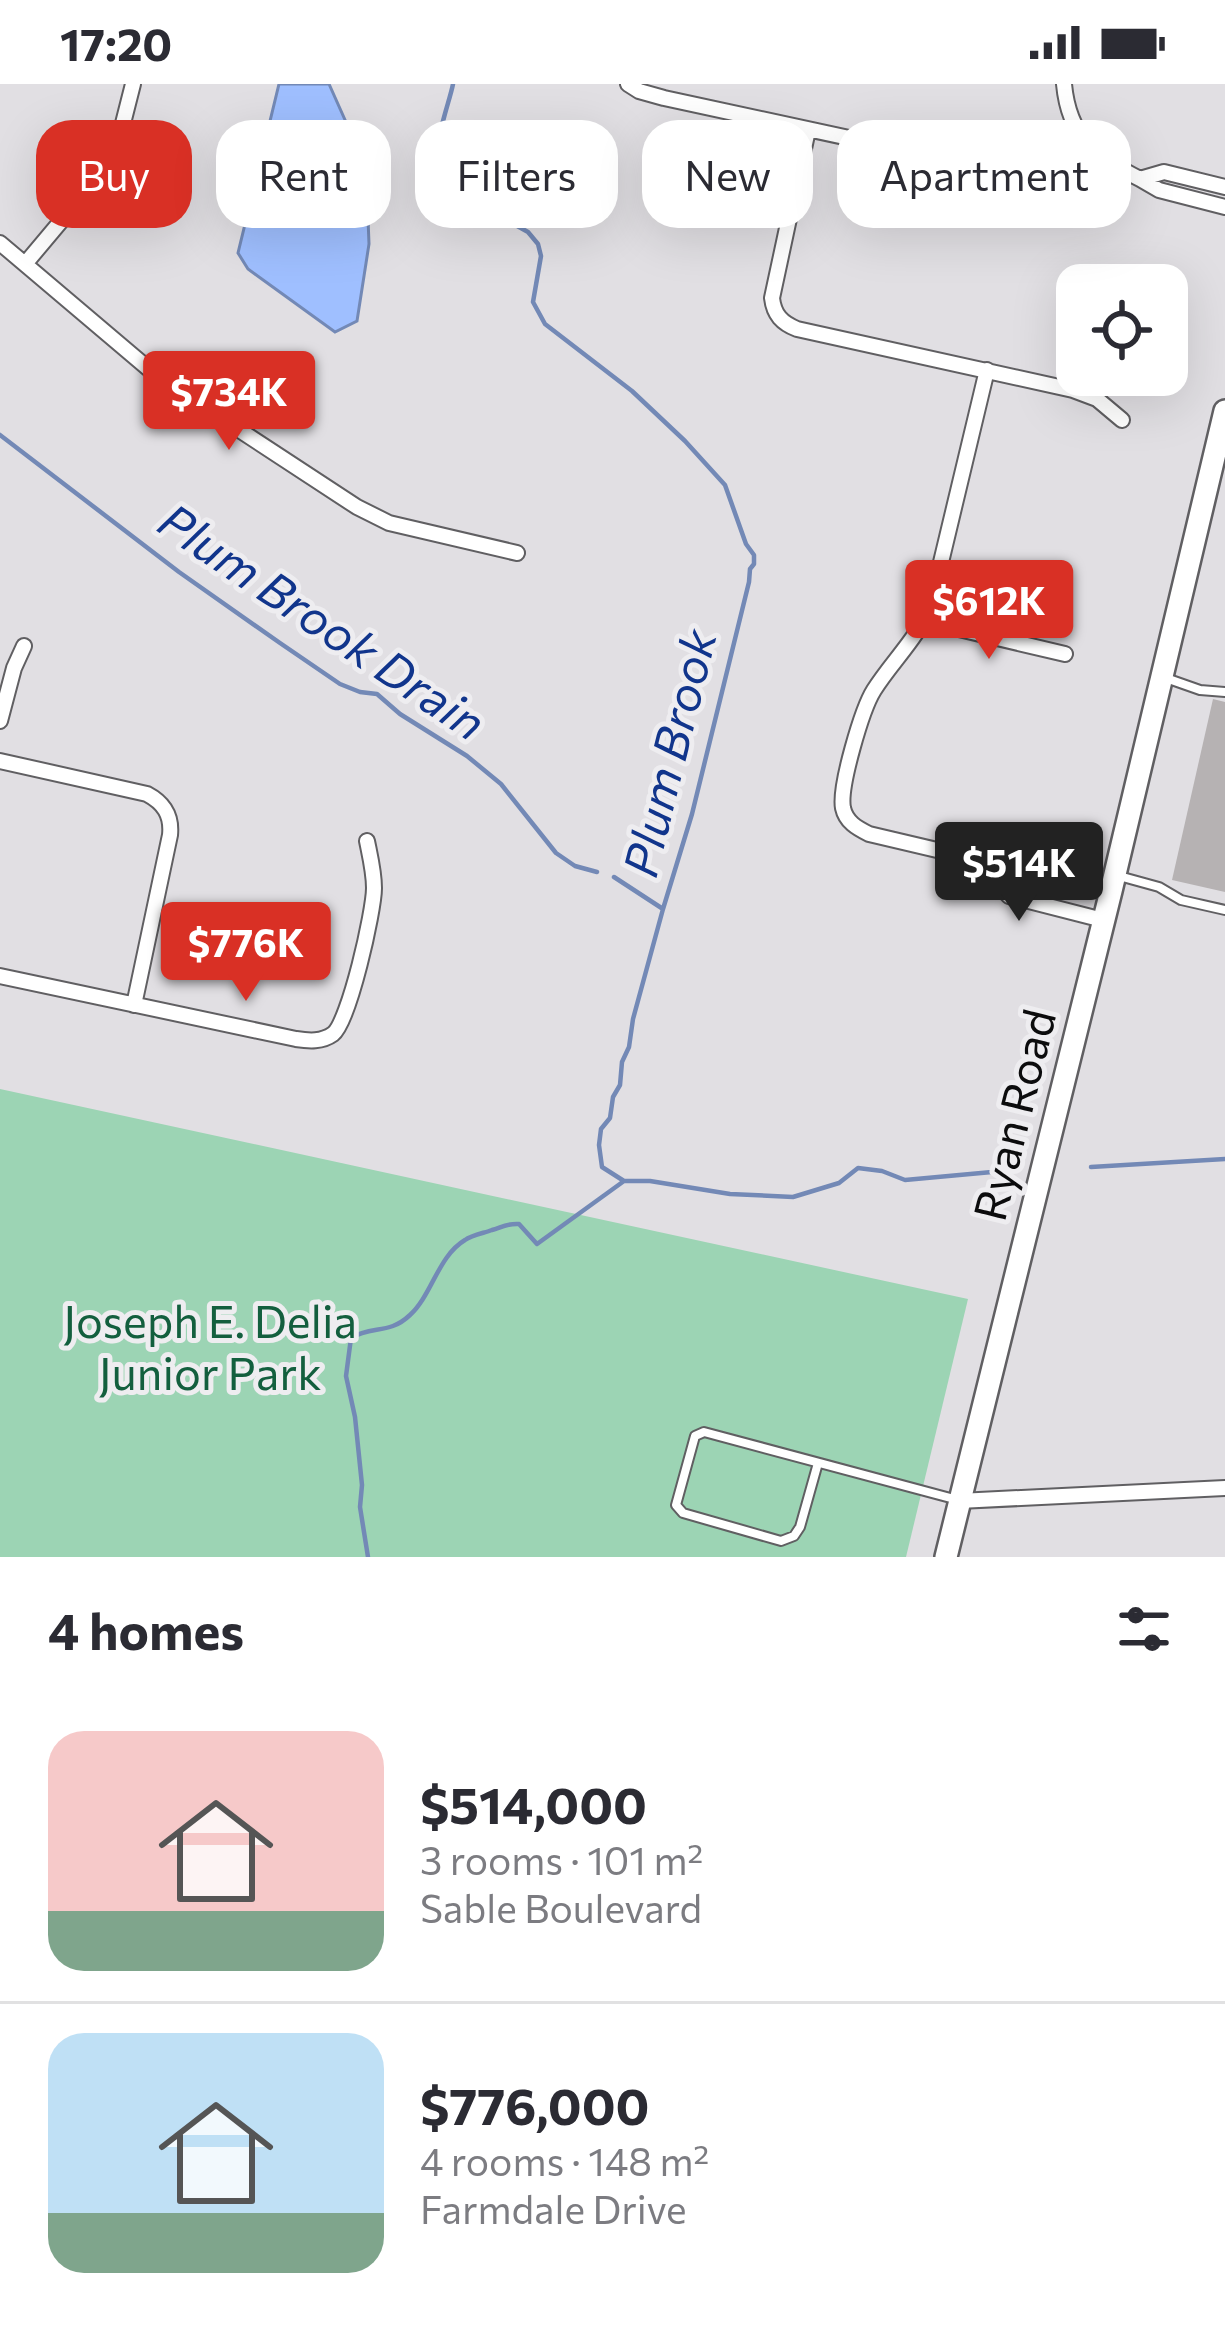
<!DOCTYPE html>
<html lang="en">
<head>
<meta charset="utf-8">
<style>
	body { margin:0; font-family:Commissioner,sans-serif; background:#f7f7f7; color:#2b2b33; height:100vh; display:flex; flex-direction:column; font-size:45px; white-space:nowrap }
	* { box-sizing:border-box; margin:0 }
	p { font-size:39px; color:#7c7c81 }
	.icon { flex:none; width:66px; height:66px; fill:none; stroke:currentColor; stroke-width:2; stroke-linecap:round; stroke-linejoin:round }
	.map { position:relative; height:1473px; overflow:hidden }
	.side { display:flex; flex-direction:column; background:#fff; flex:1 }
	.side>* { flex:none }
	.banner { position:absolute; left:36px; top:36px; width:1155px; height:108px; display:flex; gap:24px }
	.tools { position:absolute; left:1056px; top:180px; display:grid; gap:24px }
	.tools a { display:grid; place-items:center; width:132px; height:132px; border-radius:24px; background:#fff; box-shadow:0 12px 48px #0002; font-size:60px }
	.price { position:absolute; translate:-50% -102px; padding:0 27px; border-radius:12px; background:#d93025; color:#fff; font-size:39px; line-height:78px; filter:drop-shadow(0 3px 6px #0008) }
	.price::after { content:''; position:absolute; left:50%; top:72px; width:36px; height:27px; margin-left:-18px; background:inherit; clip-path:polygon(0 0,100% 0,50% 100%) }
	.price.on { background:#222; color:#fff }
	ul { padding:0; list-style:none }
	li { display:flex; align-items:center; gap:36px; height:300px; padding:0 48px }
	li+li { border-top:3px solid #e1e1e2 }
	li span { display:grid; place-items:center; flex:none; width:336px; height:240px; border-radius:36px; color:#555 }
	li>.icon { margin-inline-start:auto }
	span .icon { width:144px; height:144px; fill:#fffc; stroke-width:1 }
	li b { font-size:51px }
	h2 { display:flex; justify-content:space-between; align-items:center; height:144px; padding:0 48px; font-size:51px }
	.chip { padding:0 42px; border-radius:36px; background:#fff; box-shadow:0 12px 48px #0002; font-size:42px; line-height:108px }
	.chip.on { background:#d93025; color:#fff }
	.status { display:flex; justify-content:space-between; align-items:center; height:84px; padding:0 60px; background:#fff; direction:ltr }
	.status svg { height:33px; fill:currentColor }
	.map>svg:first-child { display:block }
</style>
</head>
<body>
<div class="status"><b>17:20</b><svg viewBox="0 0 49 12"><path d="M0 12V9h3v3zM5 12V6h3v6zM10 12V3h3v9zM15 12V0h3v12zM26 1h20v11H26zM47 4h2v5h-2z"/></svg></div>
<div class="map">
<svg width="1225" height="1473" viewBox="0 0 1225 1473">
	<rect width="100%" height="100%" fill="#e1dfe3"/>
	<path fill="#9cd4b4" d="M0,1005L968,1215L906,1473H0Z"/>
	<path fill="#9fbfff" stroke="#7389b6" stroke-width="3" d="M279,0H329L366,83L369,160L357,237L335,248L248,185L238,169Z"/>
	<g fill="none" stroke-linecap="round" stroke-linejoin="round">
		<path stroke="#7389b6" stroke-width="4.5" d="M453,0C450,16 438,46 440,60L467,77L471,84L467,99L483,123L528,148L538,160L541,172L533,218L545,240L632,307L685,357L725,401L746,460L754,471V480L750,485L749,498L692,730L663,825L633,935L629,963L622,978L620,1001L613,1013L610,1034L601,1045L599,1061L602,1083L624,1097H650L730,1110L793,1113L839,1099L858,1084L882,1087L905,1096L992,1088
			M0,351L179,488L280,559L340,600L360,608L377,610L400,630L467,672L501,700L556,769L575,782L597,788
			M614,793L663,825
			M1091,1083L1225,1075
			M368,1473L360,1423L362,1401L355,1333L346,1292L351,1254C372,1241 389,1251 410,1231C432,1211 438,1172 465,1156C472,1151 484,1149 492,1146C502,1143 508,1139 519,1140L537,1160L624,1097"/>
	</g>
	<path fill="#b6b2b3" d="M1213,615L1225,618V808L1172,796Z"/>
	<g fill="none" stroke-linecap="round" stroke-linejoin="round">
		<g stroke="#605f62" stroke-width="12">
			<path id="lane" d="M1163,593L1200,606L1225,608
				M1119,792L1159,803L1181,816L1225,826
				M818,1379L800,1443L794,1452L781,1457L683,1429L676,1421L695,1352L704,1348L958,1416"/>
		</g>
		<g stroke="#605f62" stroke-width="18">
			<path id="street" d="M628,0L639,7L664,14L974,81C1020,86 1041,70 1081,50
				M1064,0C1069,54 1096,73 1140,95
				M808,46L772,214C774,231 782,239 797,245L1073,306L1097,315L1122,336
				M1225,103L1164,88L1140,95L1159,106L1225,123
				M0,159L157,292L357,423L389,439L517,469
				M25,180L109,80L117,63L133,0
				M987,286L931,520C919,553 893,576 874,606C862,625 839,703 843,724C846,738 857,744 869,750L1111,807
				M925,537L1065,570
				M0,637L14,584L24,562
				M0,677L147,710C164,719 172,731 170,751L134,921
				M974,776L1009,812L1103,836
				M0,892L296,955C309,957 322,958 333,950C349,938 374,827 374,804C374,788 370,772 367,757
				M959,1417L1225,1404"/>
		</g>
		<g stroke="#605f62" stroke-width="26">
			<path id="secondary" d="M946,1473L1111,807L1225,327"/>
		</g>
		<use href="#lane" stroke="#fff" stroke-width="8"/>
		<use href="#street" stroke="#fff" stroke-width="14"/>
		<use href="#secondary" stroke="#fff" stroke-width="21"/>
	</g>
	<g text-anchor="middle" stroke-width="10" stroke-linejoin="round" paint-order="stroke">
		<g font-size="45" fill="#0c0c0d" stroke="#eeedf0">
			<text transform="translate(1015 1031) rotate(-76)" y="16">Ryan Road</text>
		</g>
		<g font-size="45" fill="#135f3e" stroke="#eeedf0">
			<text x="210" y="1254">Joseph E. Delia<tspan x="210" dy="52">Junior Park</tspan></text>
		</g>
		<g font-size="48" font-style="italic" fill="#11358c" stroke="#eeedf0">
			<text transform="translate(322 538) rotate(34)" y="17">Plum Brook Drain</text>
			<text transform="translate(670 669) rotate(-76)" y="17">Plum Brook</text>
		</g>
	</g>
</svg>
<div class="tools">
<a><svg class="icon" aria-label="locate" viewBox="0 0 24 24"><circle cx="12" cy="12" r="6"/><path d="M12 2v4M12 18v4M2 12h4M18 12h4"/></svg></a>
</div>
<b class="price" style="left:229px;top:369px">$734K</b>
<b class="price" style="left:989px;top:578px">$612K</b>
<b class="price on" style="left:1019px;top:840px">$514K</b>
<b class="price" style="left:246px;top:920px">$776K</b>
<div class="banner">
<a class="chip on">Buy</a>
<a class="chip">Rent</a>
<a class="chip">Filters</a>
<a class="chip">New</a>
<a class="chip">Apartment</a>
</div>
</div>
<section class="side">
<h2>4 homes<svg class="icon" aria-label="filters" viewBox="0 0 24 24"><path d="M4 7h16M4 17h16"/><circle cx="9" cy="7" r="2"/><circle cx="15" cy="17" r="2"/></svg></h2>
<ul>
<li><span style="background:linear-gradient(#f6c9c9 75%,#7fa58c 0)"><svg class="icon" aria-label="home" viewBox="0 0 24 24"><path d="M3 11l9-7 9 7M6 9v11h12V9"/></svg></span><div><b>$514,000</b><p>3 rooms · 101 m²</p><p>Sable Boulevard</p></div></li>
<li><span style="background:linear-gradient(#bfe0f5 75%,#7fa58c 0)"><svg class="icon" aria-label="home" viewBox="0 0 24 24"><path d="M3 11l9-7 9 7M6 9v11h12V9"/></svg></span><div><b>$776,000</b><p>4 rooms · 148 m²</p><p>Farmdale Drive</p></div></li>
</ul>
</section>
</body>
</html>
